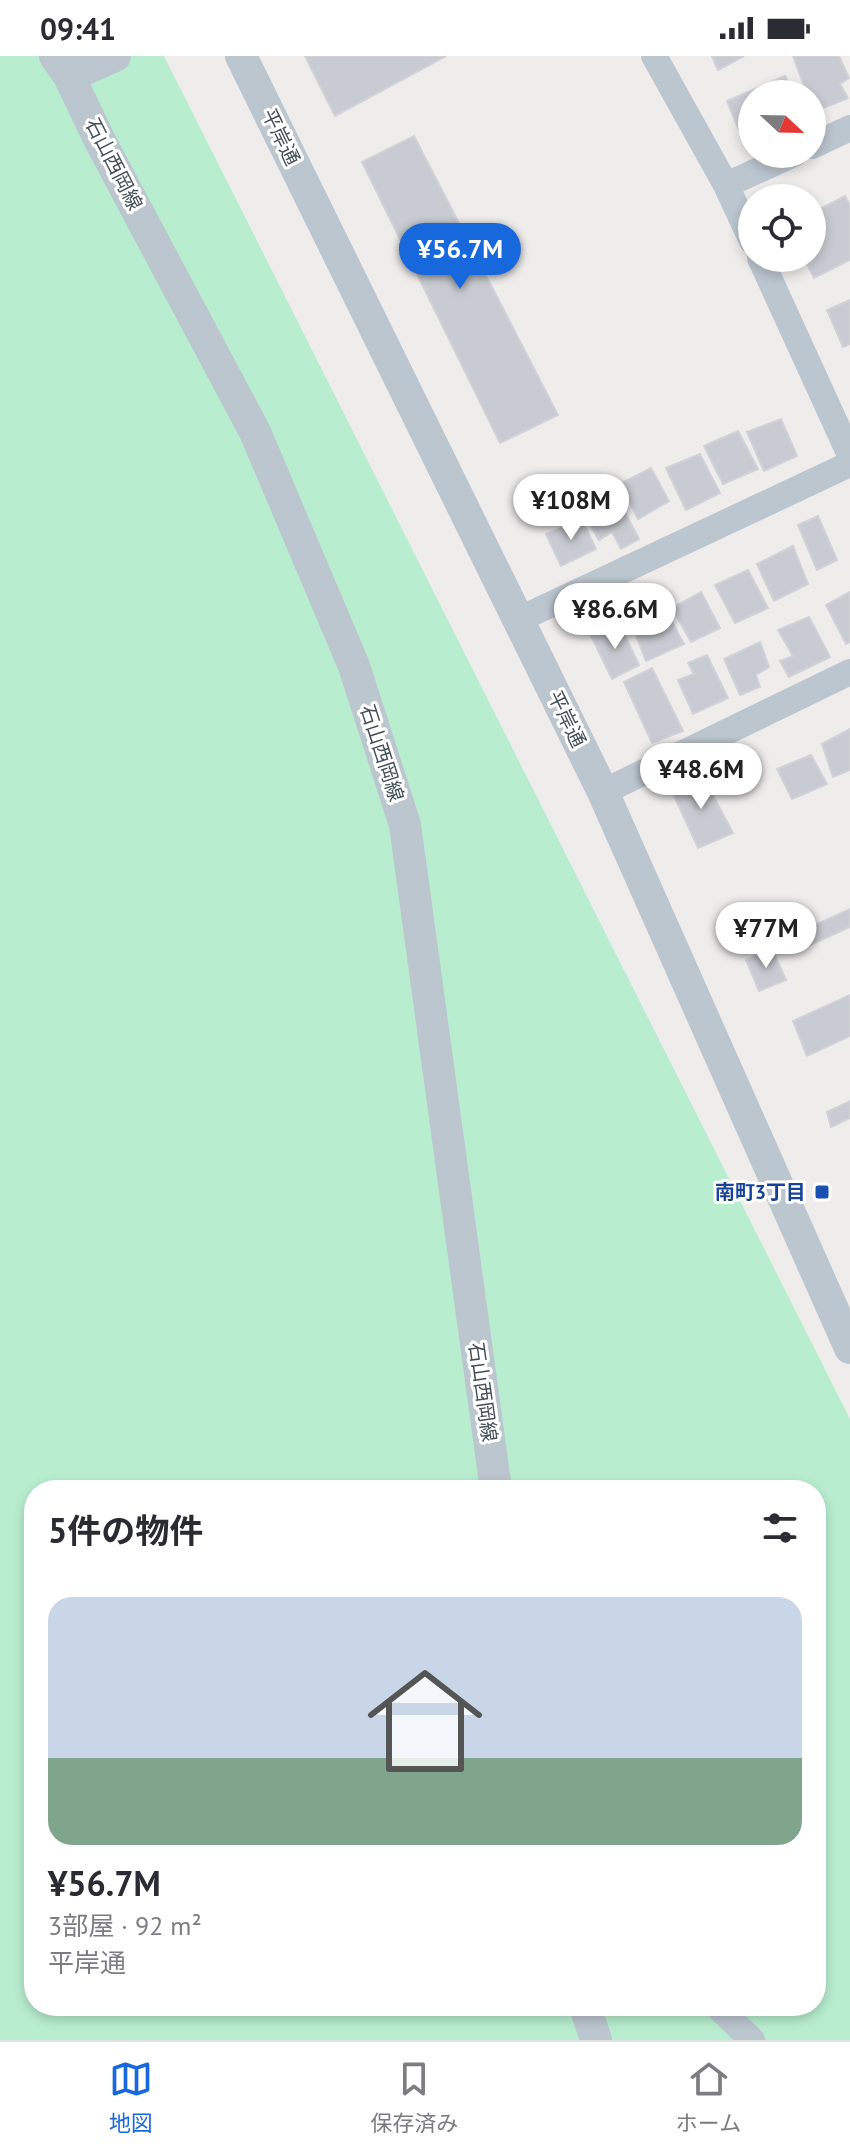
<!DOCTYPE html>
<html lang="ja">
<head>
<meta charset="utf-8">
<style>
	body { margin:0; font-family:"PT Sans","Noto Sans JP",sans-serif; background:#f7f7f7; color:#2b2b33; height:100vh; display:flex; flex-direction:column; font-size:30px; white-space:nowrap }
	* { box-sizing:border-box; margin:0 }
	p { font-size:26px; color:#7c7c81 }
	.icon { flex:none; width:44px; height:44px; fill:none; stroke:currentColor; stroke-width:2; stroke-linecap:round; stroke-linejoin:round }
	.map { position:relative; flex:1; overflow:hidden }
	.drawer { position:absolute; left:24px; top:1424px; width:802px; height:536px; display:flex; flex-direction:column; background:#fff; border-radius:32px; box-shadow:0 4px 12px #0003 }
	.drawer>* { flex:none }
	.needle { width:52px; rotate:112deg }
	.fabs { position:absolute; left:738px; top:24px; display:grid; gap:16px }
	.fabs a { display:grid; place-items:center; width:88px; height:88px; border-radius:50%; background:#fff; box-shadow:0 4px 12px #0003; font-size:40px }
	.price { position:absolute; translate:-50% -68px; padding:0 18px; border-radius:28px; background:#fff; color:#222; font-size:26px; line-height:52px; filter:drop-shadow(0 2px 4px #0008) }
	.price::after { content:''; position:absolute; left:50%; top:48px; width:24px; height:18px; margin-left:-12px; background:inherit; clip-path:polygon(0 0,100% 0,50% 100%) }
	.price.current { background:#1868dd; color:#fff }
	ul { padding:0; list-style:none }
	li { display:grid; align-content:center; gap:16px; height:424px; padding:0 24px }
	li+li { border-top:2px solid #e1e1e2 }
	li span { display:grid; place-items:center; height:248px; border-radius:24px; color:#555 }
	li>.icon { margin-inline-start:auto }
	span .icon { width:144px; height:144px; fill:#fffc; stroke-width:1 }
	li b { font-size:34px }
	h2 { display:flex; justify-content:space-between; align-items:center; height:96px; padding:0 24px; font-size:34px }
	.status { display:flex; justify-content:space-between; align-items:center; height:56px; padding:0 40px; background:#fff; direction:ltr }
	.status svg { height:22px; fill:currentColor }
	.menu { display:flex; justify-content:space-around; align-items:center; height:112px; border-top:2px solid #e1e1e2; background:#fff; font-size:22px; color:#7c7c81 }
	.menu a { display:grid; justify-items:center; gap:4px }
	.menu .current { color:#1868dd }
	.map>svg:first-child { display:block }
</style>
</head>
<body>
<div class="status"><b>09:41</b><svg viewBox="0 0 49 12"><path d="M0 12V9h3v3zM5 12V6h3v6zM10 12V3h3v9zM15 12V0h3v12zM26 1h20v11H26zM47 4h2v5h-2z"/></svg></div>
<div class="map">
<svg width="850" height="1984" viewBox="0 0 850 1984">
	<rect width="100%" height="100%" fill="#efecec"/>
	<path fill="#b8eecf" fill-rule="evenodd" d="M0,0H164L850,1363V1984H0ZM34,1434H816V1950H34Z"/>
	<path fill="#c8cbd1" stroke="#d0d2d8" stroke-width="2" d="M305,0H446L335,60Z
		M712,0H744L718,14Z
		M793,0H839L849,22L840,28L848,42L814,56L812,38H807Z
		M785,20L795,38H752V86L745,89L727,45Z
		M414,80L558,359L500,387L362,106Z
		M845,140L850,149V204L814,222L804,202H812V157Z
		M850,244V288L843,291L827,254Z
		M781,363L797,400L764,415L747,376Z
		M738,375L758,413L723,428L704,390Z
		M700,398L720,437L686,454L666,412Z
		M651,412L669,445L638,463L620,428Z
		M614,436L639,483L621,493L612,476L599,484L581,453Z
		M818,460L837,504L817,514L798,469Z
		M582,464L596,493L561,510L546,478Z
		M793,490L808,528L774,545L757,508Z
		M748,514L768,552L735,567L715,529Z
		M701,536L720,572L691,586L672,552Z
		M850,536V586L846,588L826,549Z
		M665,553L684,588L646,605L631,567Z
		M809,561L830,601L789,621L780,605L793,600L778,574Z
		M619,567L639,609L612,623L591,580Z
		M760,586L769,611L756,619L760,631L740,639L724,603Z
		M707,599L728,642L693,658L678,624L694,618L688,607Z
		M652,612L683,675L652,687L624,626Z
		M850,673V714L833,721L822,688Z
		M811,699L827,728L792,743L777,713Z
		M701,717L733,777L698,792L670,731Z
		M850,853V871L793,897L786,882Z
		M772,893L786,924L759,935L746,904Z
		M850,939V980L807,1000L793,965Z
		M850,1045V1062L831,1071L827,1056Z"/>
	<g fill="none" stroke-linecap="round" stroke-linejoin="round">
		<path stroke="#bcc6cf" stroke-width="26" d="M654,0L726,129L752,185
			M812,90L850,72
			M726,129L794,98
			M760,202L850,399
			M520,563L850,408
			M603,736L850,616
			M717,1950L752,1984"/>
		<path stroke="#bcc6cf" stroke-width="32" d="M55,0L69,20L99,83L255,376L354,610L405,769L496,1434
			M241,0L603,736L850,1292
			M69,20L115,0
			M585,1950L596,1984"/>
	</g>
	<rect fill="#1a4fb4" stroke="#fff" stroke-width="3" x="814" y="1128" width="16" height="16" rx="4"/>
	<g text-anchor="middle" stroke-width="6" stroke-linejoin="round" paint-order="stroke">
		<g font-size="20" fill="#444f59" stroke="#fff">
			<text transform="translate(281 81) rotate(64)" y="7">平岸通</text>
			<text transform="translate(114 108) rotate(63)" y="7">石山西岡線</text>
			<text transform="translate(567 663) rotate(64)" y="7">平岸通</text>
			<text transform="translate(382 697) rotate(72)" y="7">石山西岡線</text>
			<text transform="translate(483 1336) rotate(82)" y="7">石山西岡線</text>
		</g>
		<g font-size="20" font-weight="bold" fill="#164399" stroke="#fff" text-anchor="end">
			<text x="806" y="1143">南町3丁目</text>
		</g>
	</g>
</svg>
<div class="fabs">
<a><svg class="needle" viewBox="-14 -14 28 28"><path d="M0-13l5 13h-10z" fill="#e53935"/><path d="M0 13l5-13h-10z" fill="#7c7c81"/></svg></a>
<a><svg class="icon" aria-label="locate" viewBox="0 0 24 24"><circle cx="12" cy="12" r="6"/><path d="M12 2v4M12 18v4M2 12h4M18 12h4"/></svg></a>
</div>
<b class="price current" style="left:460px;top:235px">¥56.7M</b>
<b class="price" style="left:571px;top:486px">¥108M</b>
<b class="price" style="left:615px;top:595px">¥86.6M</b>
<b class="price" style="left:701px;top:755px">¥48.6M</b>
<b class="price" style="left:766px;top:914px">¥77M</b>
<section class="drawer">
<h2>5件の物件<svg class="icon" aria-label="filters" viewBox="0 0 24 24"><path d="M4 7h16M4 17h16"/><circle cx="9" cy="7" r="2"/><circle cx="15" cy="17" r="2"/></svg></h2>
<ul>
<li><span style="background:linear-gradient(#c9d6e8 65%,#7fa58c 0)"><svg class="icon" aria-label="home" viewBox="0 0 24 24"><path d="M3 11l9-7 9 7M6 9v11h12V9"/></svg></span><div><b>¥56.7M</b><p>3部屋 · 92 m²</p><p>平岸通</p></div></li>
</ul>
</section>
</div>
<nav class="menu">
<a class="current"><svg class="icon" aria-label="map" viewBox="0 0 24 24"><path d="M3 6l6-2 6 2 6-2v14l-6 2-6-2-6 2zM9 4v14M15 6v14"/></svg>地図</a>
<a><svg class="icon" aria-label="saved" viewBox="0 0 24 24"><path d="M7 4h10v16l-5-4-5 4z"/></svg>保存済み</a>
<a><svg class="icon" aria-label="home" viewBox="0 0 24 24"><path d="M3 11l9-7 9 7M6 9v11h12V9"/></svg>ホーム</a>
</nav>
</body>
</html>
